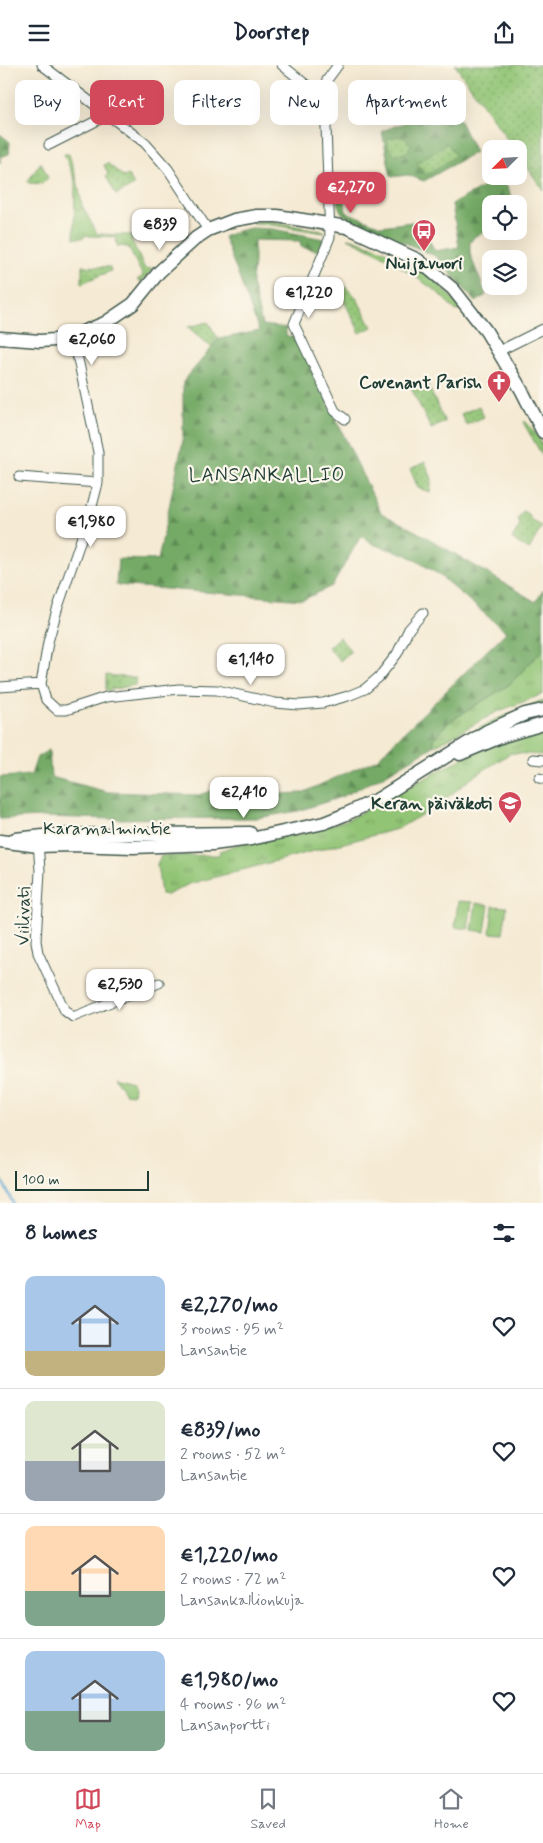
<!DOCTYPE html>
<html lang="en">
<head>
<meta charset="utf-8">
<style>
	body { margin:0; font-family:Mynerve,sans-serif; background:#f2f2f3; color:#1f2937; height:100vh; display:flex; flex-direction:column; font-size:19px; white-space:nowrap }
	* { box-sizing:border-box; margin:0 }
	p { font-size:16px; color:#747a83 }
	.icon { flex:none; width:28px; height:28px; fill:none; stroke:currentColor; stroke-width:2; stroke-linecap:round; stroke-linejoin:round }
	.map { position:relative; height:1138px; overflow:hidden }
	.side { display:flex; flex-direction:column; background:#fff; flex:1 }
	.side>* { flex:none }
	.banner { position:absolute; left:15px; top:15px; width:514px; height:45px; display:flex; gap:10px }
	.needle { width:32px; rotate:246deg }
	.tools { position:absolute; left:482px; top:75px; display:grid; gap:10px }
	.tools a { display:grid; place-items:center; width:45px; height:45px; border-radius:10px; background:#fff; box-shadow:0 5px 20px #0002; font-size:25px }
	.scale { position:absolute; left:15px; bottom:12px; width:134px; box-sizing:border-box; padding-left:5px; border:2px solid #1f3d34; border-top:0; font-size:14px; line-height:18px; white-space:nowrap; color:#1f3d34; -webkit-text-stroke:4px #fbf7ec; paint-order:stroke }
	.price { position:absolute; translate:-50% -42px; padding:0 11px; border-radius:10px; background:#fff; color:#222; font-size:16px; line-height:32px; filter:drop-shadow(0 1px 2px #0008) }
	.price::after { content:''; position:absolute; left:50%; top:30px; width:15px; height:11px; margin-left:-8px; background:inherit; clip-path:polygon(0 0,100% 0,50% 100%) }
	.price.active { background:#d1495b; color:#fff }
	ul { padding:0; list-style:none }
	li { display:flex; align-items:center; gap:15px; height:125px; padding:0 25px }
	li+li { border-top:1px solid #e0e1e3 }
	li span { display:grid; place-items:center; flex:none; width:140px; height:100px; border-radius:10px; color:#555 }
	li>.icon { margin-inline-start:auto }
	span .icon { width:60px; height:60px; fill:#fffc; stroke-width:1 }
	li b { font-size:21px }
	h2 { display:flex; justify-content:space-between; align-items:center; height:60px; padding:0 25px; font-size:21px }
	.tag { padding:0 18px; border-radius:10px; background:#fff; box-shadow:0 5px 20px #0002; font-size:18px; line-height:45px }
	.tag.active { background:#d1495b; color:#fff }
	header { display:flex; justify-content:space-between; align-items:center; height:65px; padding:0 25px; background:#fff; font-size:22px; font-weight:700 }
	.menu { display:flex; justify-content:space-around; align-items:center; height:70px; border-top:1px solid #e0e1e3; background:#fff; font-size:14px; color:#747a83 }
	.menu a { display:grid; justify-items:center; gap:2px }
	.menu .active { color:#d1495b }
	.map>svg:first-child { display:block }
</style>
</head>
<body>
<header><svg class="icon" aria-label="menu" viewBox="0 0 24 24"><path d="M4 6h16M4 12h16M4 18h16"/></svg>Doorstep<svg class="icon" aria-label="share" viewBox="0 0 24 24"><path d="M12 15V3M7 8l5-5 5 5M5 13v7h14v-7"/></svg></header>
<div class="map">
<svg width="543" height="1138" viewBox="0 0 543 1138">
	<defs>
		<pattern id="grass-tufts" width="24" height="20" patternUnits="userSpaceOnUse" patternTransform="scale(1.25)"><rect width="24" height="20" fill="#91c474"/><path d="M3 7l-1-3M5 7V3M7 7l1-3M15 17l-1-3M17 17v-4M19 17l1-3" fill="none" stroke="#76a060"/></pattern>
		<pattern id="forest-firs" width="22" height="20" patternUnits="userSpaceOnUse" patternTransform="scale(1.25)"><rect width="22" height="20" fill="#74aa66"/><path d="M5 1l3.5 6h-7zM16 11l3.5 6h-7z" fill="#5f8c55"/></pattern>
		<pattern id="park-dots" width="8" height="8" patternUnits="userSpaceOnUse" patternTransform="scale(1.25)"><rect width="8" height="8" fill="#91c474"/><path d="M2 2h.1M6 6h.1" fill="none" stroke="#76a060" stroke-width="1.8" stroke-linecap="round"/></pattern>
	</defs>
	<rect width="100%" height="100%" fill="#fbf7ec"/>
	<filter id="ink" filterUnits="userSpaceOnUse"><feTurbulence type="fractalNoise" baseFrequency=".02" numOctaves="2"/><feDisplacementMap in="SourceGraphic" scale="10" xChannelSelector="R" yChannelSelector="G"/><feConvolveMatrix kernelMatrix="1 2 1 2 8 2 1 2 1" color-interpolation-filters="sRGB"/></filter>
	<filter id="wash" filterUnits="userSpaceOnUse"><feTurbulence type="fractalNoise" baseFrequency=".0096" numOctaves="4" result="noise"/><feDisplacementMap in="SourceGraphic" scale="20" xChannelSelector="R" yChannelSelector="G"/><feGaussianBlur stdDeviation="1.12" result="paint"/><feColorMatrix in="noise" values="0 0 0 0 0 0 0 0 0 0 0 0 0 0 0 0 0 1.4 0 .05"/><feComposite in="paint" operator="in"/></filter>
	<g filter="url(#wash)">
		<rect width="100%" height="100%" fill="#f5ead3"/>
		<path fill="url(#grass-tufts)" stroke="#588054" d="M64,89H69L78,119L82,140L97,169L131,170L133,173L131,174L145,204L152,203V205L141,217L137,215L143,211L128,182L117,181L116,172L89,171L87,170L83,173H74L75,115Z
			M269,156L324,166L325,168L273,160L256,159L252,157Z
			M348,173C355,174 363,178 370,180C406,193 439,213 461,245L456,246L436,226L388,193Z
			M525,356C537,369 543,375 543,392L524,359Z
			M543,584V629L497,647L434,681L433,674L449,657L510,619Z
			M543,635V638L440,689L438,686L492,656Z
			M543,666V690L511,688L473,712L435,742L397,764L189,819L167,830L161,829L157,799L161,791L217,790L220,789V786L239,779L302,769L347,755L465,692L489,681Z
			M113,1012L132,1017L134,1022L133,1029L126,1028Z"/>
		<path fill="url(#forest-firs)" stroke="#4a744d" d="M452,40L475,87L424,116L408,110L391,112L382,66Z
			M0,69L10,77L9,89L0,92V98Z
			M493,117L505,118L515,139H491V163L474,172L470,178V189L486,230L476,237L435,191L355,156C338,148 339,146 338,128L344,127L346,147L381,161L419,156L435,186L459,182L452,139Z
			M251,163L273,164L324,174L319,186L301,182L300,176L254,175V197L252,218L262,260L286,263V271L297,273L381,448L423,470L536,537L543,525V584L510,619L449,657L433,674L434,681L383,711L341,732L298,746L257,753L112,754L42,752L0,754V712L31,710L37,692L49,685L51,712L108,727L199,730L241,715L251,730L302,728L377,694L506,567L438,509L407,490L375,480L361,471L332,521L303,535L116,520L118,494L158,495L183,375V317L219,274L259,266L224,172L237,166Z"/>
		<path fill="url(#park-dots)" stroke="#588054" d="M455,0H543V125L519,90V84H514Z
			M398,71L405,73L411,79C409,88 404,88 396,90L389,84L387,74Z
			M447,78L456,91L426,111L417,98Z
			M41,97L48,113L42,119L29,118L28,116Z
			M107,98L124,112L128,110L134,120L116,130L106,111L108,109L104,100Z
			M82,201L110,202L111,206L82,218Z
			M345,221L356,232L372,262L360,268L341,230Z
			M208,257L218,273L211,282L188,262Z
			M426,316L445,357L431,364L411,323Z
			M479,341L484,352L466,360L461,349Z
			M425,397L432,414L430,427L418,423L410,404Z
			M523,446L529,450L531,455L542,461L529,485L512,474L520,460L518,454Z
			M339,572L351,586L340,596L328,582Z
			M106,610L136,613L135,620L106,626Z"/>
		<path fill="#91c474" stroke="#588054" d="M458,836L472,837L468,864L455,862Z
			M476,838L489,840L485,867L472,865Z
			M493,841L507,842L503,869L490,868Z"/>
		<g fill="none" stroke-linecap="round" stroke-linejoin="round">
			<path stroke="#57a5d0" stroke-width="2.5" d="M0,1111L13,1138"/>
		</g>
	</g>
	<g filter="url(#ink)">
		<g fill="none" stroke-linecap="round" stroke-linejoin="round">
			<g stroke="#3f574c" stroke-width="11">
				<path id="street" d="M42,0L145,78L168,104L208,165
					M282,0L315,27L323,30
					M338,0L327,15L323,30L326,62L330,172L294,259L335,346L345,354
					M49,80L108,50
					M73,271L98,387V418L91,445L57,545L48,577L41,619L46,635L57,645H66L106,632L179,624L217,625L275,638L299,640L323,638L348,631L365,624L379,612L397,589L409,564L423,548
					M499,286L543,264
					M19,412L98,418
					M0,622L41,619
					M533,694L543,695
					M539,713L543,714
					M38,776L40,806L36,876L38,888L65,946L73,952L159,918"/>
			</g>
			<g stroke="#3f574c" stroke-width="15">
				<path id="secondary" d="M0,273L40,276L55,275L73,271L105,258L133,239L159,207L196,173L208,165L234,155L257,151H277L347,162L418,195L453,224L486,266L522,326L543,367
					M460,689L503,671L543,659
					M15,774L53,770L250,768
					M0,776L38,781L70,780L133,782L213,779L251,774L324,758L344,750L378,734L487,666L525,649L543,645"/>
			</g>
			<use href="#street" stroke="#fff" stroke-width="9"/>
			<use href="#secondary" stroke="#fff" stroke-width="12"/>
		</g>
	</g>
	<defs>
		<g id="bus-pin" transform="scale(1.25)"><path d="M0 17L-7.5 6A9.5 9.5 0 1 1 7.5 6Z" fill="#d1495b" stroke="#fbf7ec"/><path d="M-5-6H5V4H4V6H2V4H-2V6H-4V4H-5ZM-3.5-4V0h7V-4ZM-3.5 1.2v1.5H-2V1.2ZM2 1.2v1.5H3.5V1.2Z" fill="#fff"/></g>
		<g id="church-pin" transform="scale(1.25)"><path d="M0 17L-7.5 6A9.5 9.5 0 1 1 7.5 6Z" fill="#d1495b" stroke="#fbf7ec"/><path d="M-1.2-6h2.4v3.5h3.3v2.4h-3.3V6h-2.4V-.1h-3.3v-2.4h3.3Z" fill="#fff"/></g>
		<g id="school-pin" transform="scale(1.25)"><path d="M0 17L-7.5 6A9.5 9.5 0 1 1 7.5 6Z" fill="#d1495b" stroke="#fbf7ec"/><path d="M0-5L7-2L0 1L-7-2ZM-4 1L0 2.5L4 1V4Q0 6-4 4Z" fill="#fff"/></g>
	</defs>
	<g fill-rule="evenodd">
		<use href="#bus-pin" x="424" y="166"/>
		<use href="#church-pin" x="499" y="317"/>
		<use href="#school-pin" x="510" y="738"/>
	</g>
	<g text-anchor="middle" stroke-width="4.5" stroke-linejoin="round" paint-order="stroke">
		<g font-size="18" font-weight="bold" fill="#1f3d34" stroke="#fbf7ec" text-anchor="end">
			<text x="424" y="204" text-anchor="middle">Nuijavuori</text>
			<text x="482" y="323">Covenant Parish</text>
			<text x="492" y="744">Keran päiväkoti</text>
		</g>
		<g font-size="18" fill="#1f3d34" stroke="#fbf7ec">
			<text x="107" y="769">Karamalmintie</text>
			<text transform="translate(23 851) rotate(-89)" y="6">Viilivati</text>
		</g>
		<g font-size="19" letter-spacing="1" fill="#1f3d34" stroke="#fbf7ec">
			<text x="267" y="416">LANSANKALLIO</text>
		</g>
	</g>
</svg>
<div class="tools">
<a><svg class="needle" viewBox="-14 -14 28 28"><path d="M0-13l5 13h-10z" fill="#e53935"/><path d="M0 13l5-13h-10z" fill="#747a83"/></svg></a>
<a><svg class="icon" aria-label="locate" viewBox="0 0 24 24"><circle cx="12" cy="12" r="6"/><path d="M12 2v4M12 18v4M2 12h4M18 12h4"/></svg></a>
<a><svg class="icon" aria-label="layers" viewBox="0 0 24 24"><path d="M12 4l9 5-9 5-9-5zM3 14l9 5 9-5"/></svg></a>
</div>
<div class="scale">100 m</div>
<b class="price active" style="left:351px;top:149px">€2,270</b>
<b class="price" style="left:160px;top:186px">€839</b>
<b class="price" style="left:309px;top:254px">€1,220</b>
<b class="price" style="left:92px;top:301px">€2,060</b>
<b class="price" style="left:91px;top:483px">€1,980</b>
<b class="price" style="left:251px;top:621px">€1,140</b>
<b class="price" style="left:244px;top:754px">€2,410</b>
<b class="price" style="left:120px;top:946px">€2,530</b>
<div class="banner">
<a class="tag">Buy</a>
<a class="tag active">Rent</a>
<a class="tag">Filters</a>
<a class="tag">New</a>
<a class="tag">Apartment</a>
</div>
</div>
<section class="side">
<h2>8 homes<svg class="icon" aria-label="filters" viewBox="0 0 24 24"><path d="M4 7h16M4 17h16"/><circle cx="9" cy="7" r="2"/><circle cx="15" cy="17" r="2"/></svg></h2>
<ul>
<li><span style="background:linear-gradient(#a9c7e8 75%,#c2b280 0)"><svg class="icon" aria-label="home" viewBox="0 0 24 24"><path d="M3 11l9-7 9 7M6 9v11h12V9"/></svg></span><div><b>€2,270/mo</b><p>3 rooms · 95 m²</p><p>Lansantie</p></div><svg class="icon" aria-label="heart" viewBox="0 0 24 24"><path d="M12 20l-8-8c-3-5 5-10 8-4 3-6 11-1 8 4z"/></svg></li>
<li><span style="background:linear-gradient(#dfe7d0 60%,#9aa5b1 0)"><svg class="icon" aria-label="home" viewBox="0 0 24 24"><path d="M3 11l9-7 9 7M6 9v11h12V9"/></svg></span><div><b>€839/mo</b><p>2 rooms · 52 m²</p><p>Lansantie</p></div><svg class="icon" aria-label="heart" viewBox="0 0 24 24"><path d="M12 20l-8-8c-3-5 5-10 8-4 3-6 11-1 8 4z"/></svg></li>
<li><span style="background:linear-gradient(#ffd9b3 65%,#7fa58c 0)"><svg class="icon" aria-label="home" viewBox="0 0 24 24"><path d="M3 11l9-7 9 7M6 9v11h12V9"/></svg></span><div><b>€1,220/mo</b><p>2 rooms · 72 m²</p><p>Lansankallionkuja</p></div><svg class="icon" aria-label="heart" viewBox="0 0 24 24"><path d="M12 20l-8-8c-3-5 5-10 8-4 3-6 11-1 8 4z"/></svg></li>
<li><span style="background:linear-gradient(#a9c7e8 60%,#7fa58c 0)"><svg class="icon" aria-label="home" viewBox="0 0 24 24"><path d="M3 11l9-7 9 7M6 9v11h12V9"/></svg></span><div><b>€1,980/mo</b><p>4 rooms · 96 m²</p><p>Lansanportti</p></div><svg class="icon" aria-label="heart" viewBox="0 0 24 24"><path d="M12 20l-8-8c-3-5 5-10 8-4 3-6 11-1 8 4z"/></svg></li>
</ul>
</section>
<nav class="menu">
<a class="active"><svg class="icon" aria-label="map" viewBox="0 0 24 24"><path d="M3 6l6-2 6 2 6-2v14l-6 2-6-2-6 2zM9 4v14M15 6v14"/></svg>Map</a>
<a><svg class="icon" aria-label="saved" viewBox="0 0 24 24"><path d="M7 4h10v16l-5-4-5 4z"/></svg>Saved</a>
<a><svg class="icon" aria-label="home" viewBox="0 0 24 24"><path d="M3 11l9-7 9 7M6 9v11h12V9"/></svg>Home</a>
</nav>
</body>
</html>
